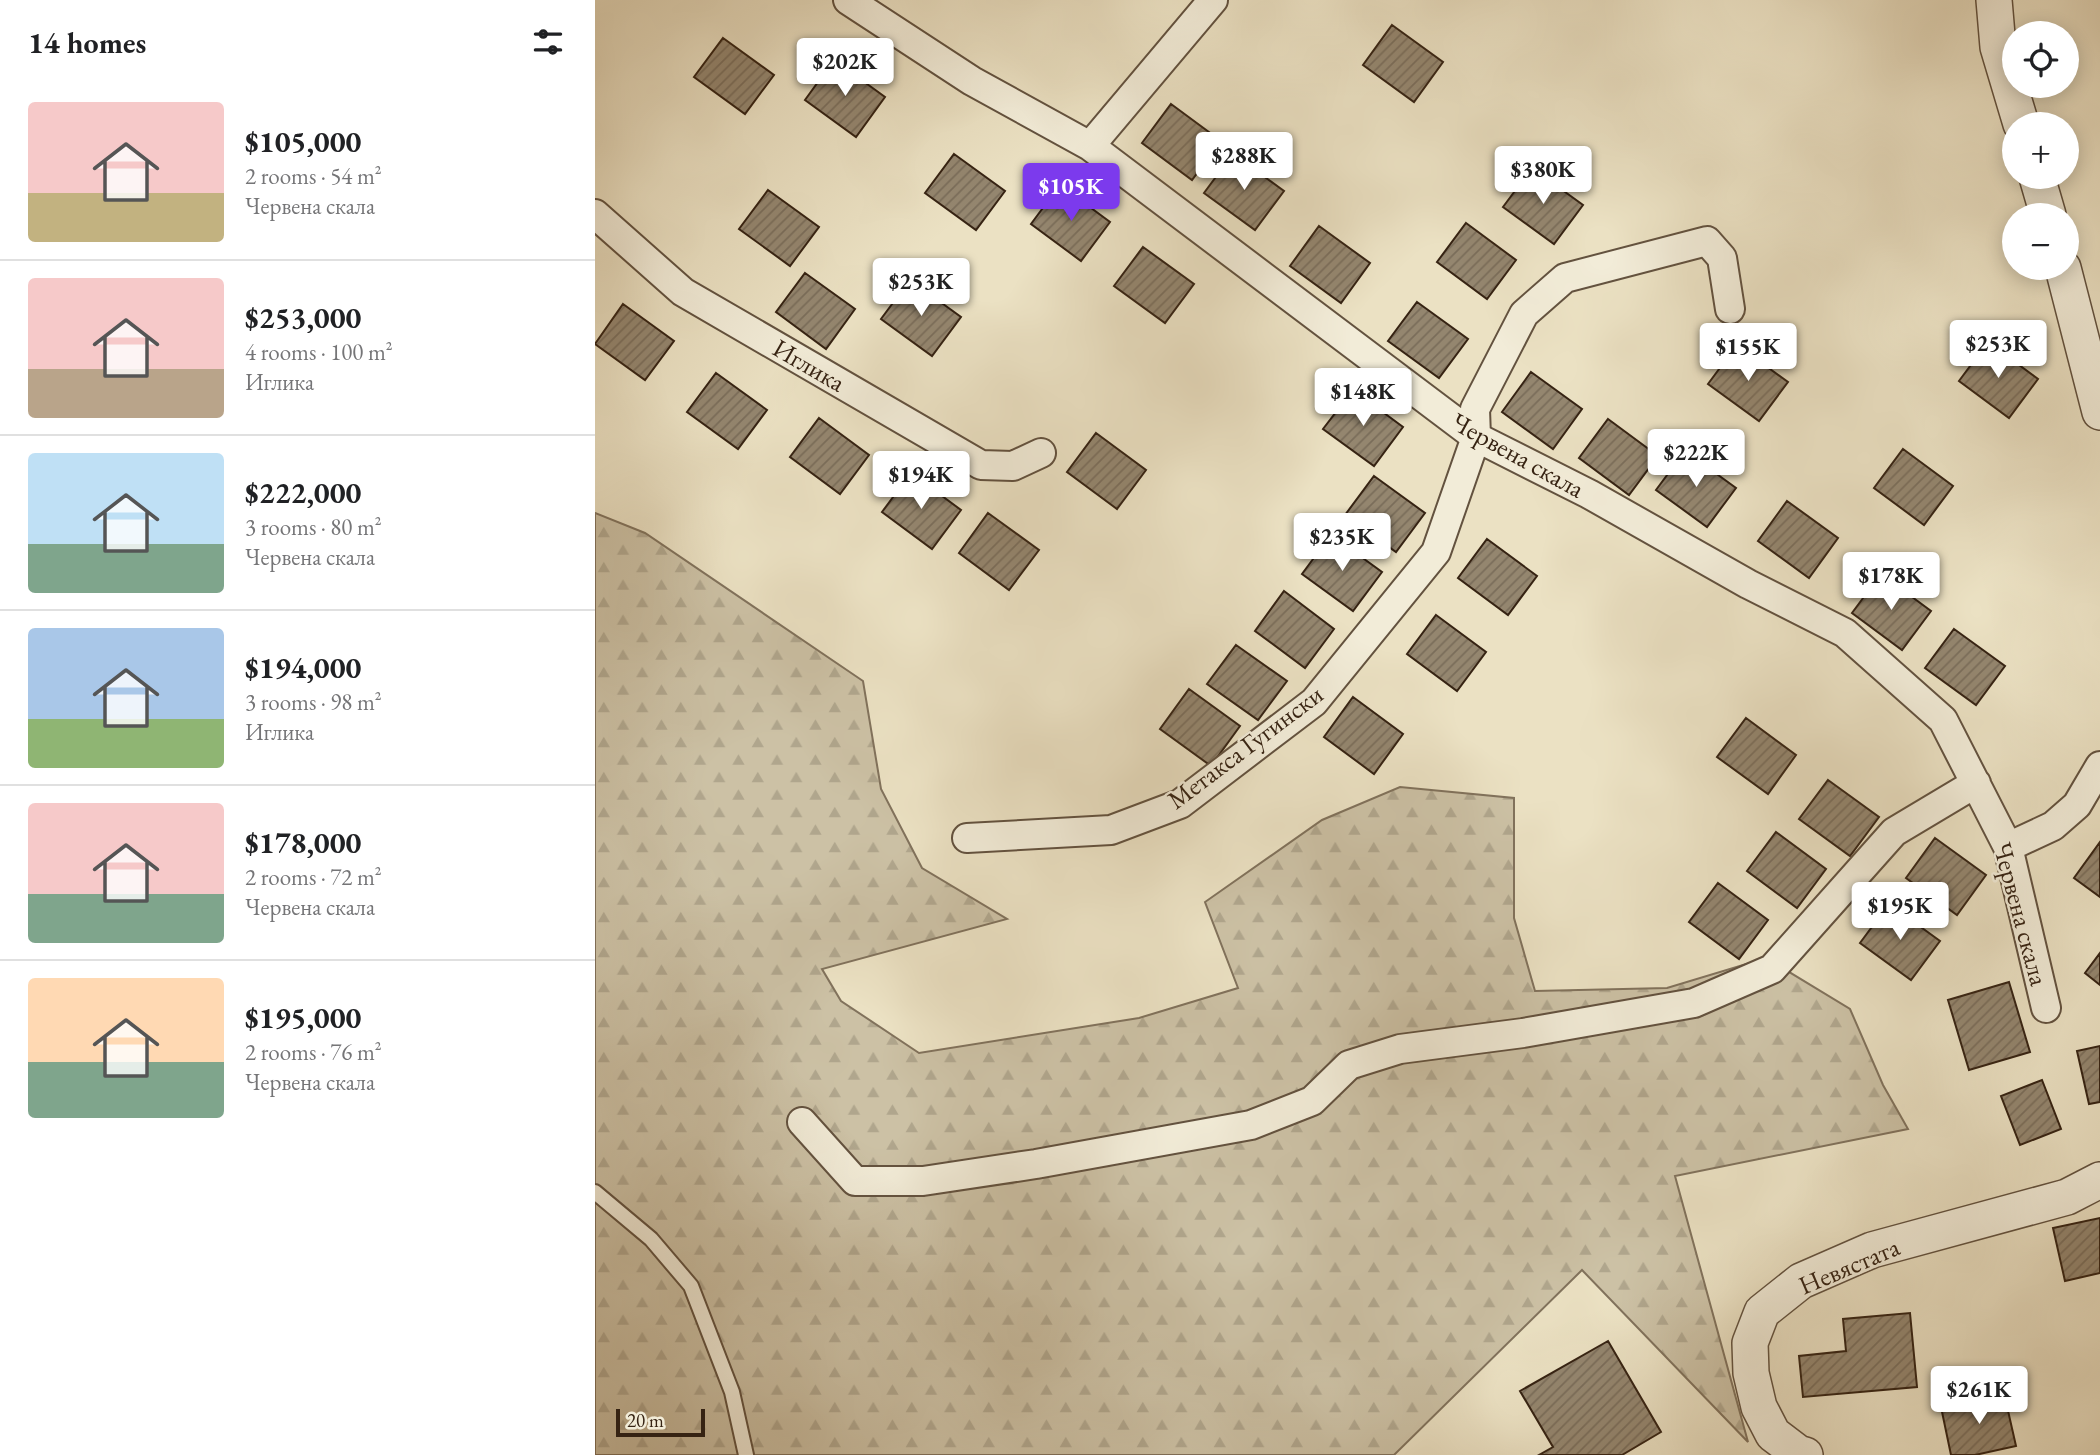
<!DOCTYPE html>
<html lang="en">
<head>
<meta charset="utf-8">
<style>
	body { margin:0; font-family:"EB Garamond",serif; background:#f2f2f2; color:#202124; height:100vh; display:flex; flex-direction:column; font-size:26px; white-space:nowrap }
	* { box-sizing:border-box; margin:0 }
	p { font-size:23px; color:#757577 }
	.icon { flex:none; width:38px; height:38px; fill:none; stroke:currentColor; stroke-width:2; stroke-linecap:round; stroke-linejoin:round }
	.map { position:relative; flex:1; overflow:hidden }
	.panel { display:flex; flex-direction:column; background:#fff; width:595px }
	.panel>* { flex:none }
	.fabs { position:absolute; left:1407px; top:21px; display:grid; gap:14px }
	.fabs a { display:grid; place-items:center; width:77px; height:77px; border-radius:50%; background:#fff; box-shadow:0 4px 18px #0003; font-size:35px }
	.scale { position:absolute; left:21px; bottom:18px; width:89px; box-sizing:border-box; padding-left:7px; border:4px solid #362313; border-top:0; font-size:19px; line-height:24px; white-space:nowrap; color:#362313; -webkit-text-stroke:5px #f2ecd8; paint-order:stroke }
	.price { position:absolute; translate:-50% -60px; padding:0 16px; border-radius:7px; background:#fff; color:#222; font-size:23px; line-height:46px; filter:drop-shadow(0 2px 4px #0008) }
	.price::after { content:''; position:absolute; left:50%; top:42px; width:21px; height:16px; margin-left:-10px; background:inherit; clip-path:polygon(0 0,100% 0,50% 100%) }
	.price.current { background:#7c3aed; color:#fff }
	ul { padding:0; list-style:none }
	li { display:flex; align-items:center; gap:21px; height:175px; padding:0 28px }
	li+li { border-top:2px solid #e0e0e0 }
	li span { display:grid; place-items:center; flex:none; width:196px; height:140px; border-radius:7px; color:#555 }
	li>.icon { margin-inline-start:auto }
	span .icon { width:84px; height:84px; fill:#fffc; stroke-width:1 }
	li b { font-size:30px }
	h2 { display:flex; justify-content:space-between; align-items:center; height:84px; padding:0 28px; font-size:30px }
	main { display:flex; flex:1; min-height:0 }
	.map>svg:first-child { display:block }
</style>
</head>
<body>
<main>
<section class="panel">
<h2>14 homes<svg class="icon" aria-label="filters" viewBox="0 0 24 24"><path d="M4 7h16M4 17h16"/><circle cx="9" cy="7" r="2"/><circle cx="15" cy="17" r="2"/></svg></h2>
<ul>
<li><span style="background:linear-gradient(#f6c9c9 65%,#c2b280 0)"><svg class="icon" aria-label="home" viewBox="0 0 24 24"><path d="M3 11l9-7 9 7M6 9v11h12V9"/></svg></span><div><b>$105,000</b><p>2 rooms · 54 m²</p><p>Червена скала</p></div></li>
<li><span style="background:linear-gradient(#f6c9c9 65%,#b9a48a 0)"><svg class="icon" aria-label="home" viewBox="0 0 24 24"><path d="M3 11l9-7 9 7M6 9v11h12V9"/></svg></span><div><b>$253,000</b><p>4 rooms · 100 m²</p><p>Иглика</p></div></li>
<li><span style="background:linear-gradient(#bfe0f5 65%,#7fa58c 0)"><svg class="icon" aria-label="home" viewBox="0 0 24 24"><path d="M3 11l9-7 9 7M6 9v11h12V9"/></svg></span><div><b>$222,000</b><p>3 rooms · 80 m²</p><p>Червена скала</p></div></li>
<li><span style="background:linear-gradient(#a9c7e8 65%,#8fb573 0)"><svg class="icon" aria-label="home" viewBox="0 0 24 24"><path d="M3 11l9-7 9 7M6 9v11h12V9"/></svg></span><div><b>$194,000</b><p>3 rooms · 98 m²</p><p>Иглика</p></div></li>
<li><span style="background:linear-gradient(#f6c9c9 65%,#7fa58c 0)"><svg class="icon" aria-label="home" viewBox="0 0 24 24"><path d="M3 11l9-7 9 7M6 9v11h12V9"/></svg></span><div><b>$178,000</b><p>2 rooms · 72 m²</p><p>Червена скала</p></div></li>
<li><span style="background:linear-gradient(#ffd9b3 60%,#7fa58c 0)"><svg class="icon" aria-label="home" viewBox="0 0 24 24"><path d="M3 11l9-7 9 7M6 9v11h12V9"/></svg></span><div><b>$195,000</b><p>2 rooms · 76 m²</p><p>Червена скала</p></div></li>
</ul>
</section>
<div class="map">
<svg width="1505" height="1455" viewBox="0 0 1505 1455">
	<defs>
		<pattern id="forest-firs" width="22" height="20" patternUnits="userSpaceOnUse" patternTransform="scale(1.75)"><rect width="22" height="20" fill="#ccc1a5"/><path d="M5 1l3.5 6h-7zM16 11l3.5 6h-7z" fill="#b0a68d"/></pattern>
		<pattern id="building-hatch" width="6" height="6" patternUnits="userSpaceOnUse" patternTransform="scale(1.75)"><rect width="6" height="6" fill="#94866f"/><path d="M-1 1l2-2M0 6l6-6M5 7l2-2" fill="none" stroke="#7a6d5a"/></pattern>
	</defs>
	<rect width="100%" height="100%" fill="#ebe1c3"/>
	<filter id="stains"><feTurbulence type="fractalNoise" baseFrequency=".00286" numOctaves="4"/><feColorMatrix values="0 0 0 0 .2 0 0 0 0 .09 0 0 0 0 .02 0 0 0 .5 -.17"/></filter>
	<radialGradient id="worn" r=".72"><stop offset=".6" stop-color="#630" stop-opacity="0"/><stop offset="1" stop-color="#630" stop-opacity=".3"/></radialGradient>
	<path fill="url(#forest-firs)" stroke="#81725c" stroke-width="2" d="M0,513L50,533L268,681L286,789L327,868L412,919L227,969L246,1001L324,1053L544,1018L643,988L610,902L727,820L805,787L919,798V918L940,991L1072,988L1171,958L1255,1009L1288,1085L1313,1129L1080,1176L1153,1442L987,1270L799,1455H0Z"/>
	<path fill="url(#building-hatch)" stroke="#362313" stroke-width="2" d="M797,25L848,62L819,102L768,65Z
		M128,38L179,75L150,114L99,77Z
		M239,60L290,97L261,137L210,100Z
		M576,104L626,141L597,180L547,143Z
		M359,154L410,191L381,230L330,193Z
		M638,154L689,191L660,230L609,193Z
		M937,168L988,205L959,244L908,207Z
		M465,185L515,222L486,261L436,224Z
		M173,190L224,227L195,266L144,229Z
		M871,223L921,260L892,299L842,262Z
		M724,226L775,263L746,303L695,266Z
		M548,247L599,284L570,323L519,286Z
		M210,273L260,309L231,349L181,312Z
		M315,280L366,317L337,356L286,319Z
		M822,302L873,339L844,378L793,341Z
		M28,304L79,341L50,380L0,344Z
		M1393,342L1443,379L1414,418L1364,381Z
		M1142,345L1193,382L1164,421L1113,384Z
		M936,372L987,409L958,449L907,412Z
		M121,373L172,410L143,449L92,412Z
		M758,390L808,427L779,466L728,429Z
		M224,418L274,455L245,494L195,457Z
		M1013,419L1063,456L1034,495L984,458Z
		M501,433L551,470L522,509L472,472Z
		M1308,449L1358,486L1329,525L1279,488Z
		M1090,451L1141,488L1112,527L1061,490Z
		M316,473L366,510L337,549L287,512Z
		M779,476L830,513L801,552L750,515Z
		M1192,501L1243,538L1214,578L1163,541Z
		M393,513L444,550L414,590L364,553Z
		M736,535L787,572L758,611L707,574Z
		M892,539L942,576L913,615L863,578Z
		M1286,574L1336,611L1307,650L1257,613Z
		M689,591L739,629L710,668L660,631Z
		M841,615L891,652L862,691L812,654Z
		M1359,629L1410,666L1381,705L1330,668Z
		M641,645L692,681L663,720L612,684Z
		M594,689L645,726L616,766L565,729Z
		M758,697L808,734L779,774L729,737Z
		M1151,718L1201,755L1173,794L1122,757Z
		M1233,780L1284,817L1255,856L1204,819Z
		M1181,832L1231,869L1202,908L1152,871Z
		M1340,838L1391,875L1362,915L1311,878Z
		M1505,842V897L1479,878Z
		M1123,883L1173,920L1144,959L1094,922Z
		M1294,904L1345,941L1316,980L1265,943Z
		M1505,953V985L1490,973Z
		M1414,982L1435,1052L1374,1070L1353,1000Z
		M1505,1046V1102L1494,1104L1482,1051Z
		M1447,1080L1466,1129L1425,1145L1406,1096Z
		M1505,1218V1273L1470,1281L1458,1228Z
		M1315,1313L1322,1387L1208,1397L1204,1356L1251,1351L1248,1319Z
		M1013,1341L1066,1432L1027,1455H944L958,1447L925,1391Z
		M1409,1393L1421,1446L1380,1455H1356L1346,1407Z"/>
	<g fill="none" stroke-linecap="round" stroke-linejoin="round">
		<g stroke="#63523f" stroke-width="18">
			<path id="service" d="M0,1192L56,1239L96,1286L137,1392L151,1455"/>
		</g>
		<g stroke="#63523f" stroke-width="32">
			<path id="minor" d="M253,0L377,81L495,146L881,437L994,494L1153,584L1250,633L1348,720L1413,847L1451,1008
				M495,146L618,0
				M0,214L88,292L386,465L418,466L446,453
				M372,838L516,830L585,804L719,702L841,552L881,437L880,409L929,314L970,278L1112,241L1127,258L1135,309
				M1413,847L1458,826L1482,805L1505,766
				M207,1122L260,1181H328L441,1164L656,1125L717,1101L754,1065L805,1049L928,1033L1099,1003L1177,969L1299,832L1381,783"/>
		</g>
		<g stroke="#63523f" stroke-width="38">
			<path id="tertiary" d="M1399,0L1403,47L1426,124
				M1442,177L1453,215
				M1468,268L1505,412
				M1210,1455L1203,1453L1178,1434L1164,1407L1156,1373L1155,1343L1167,1312L1206,1281L1277,1250L1472,1197L1505,1180"/>
		</g>
		<use href="#service" stroke="#f2ecd8" stroke-width="14"/>
		<use href="#minor" stroke="#f2ecd8" stroke-width="28"/>
		<use href="#tertiary" stroke="#f2ecd8" stroke-width="35"/>
	</g>
	<g text-anchor="middle" stroke-width="5" stroke-linejoin="round" paint-order="stroke">
		<g font-size="26" fill="#362313" stroke="#f2ecd8">
			<text transform="translate(214 365) rotate(30)" y="9">Иглика</text>
			<text transform="translate(923 455) rotate(29)" y="9">Червена скала</text>
			<text transform="translate(650 747) rotate(-37)" y="9">Метакса Гугински</text>
			<text transform="translate(1426 914) rotate(75)" y="9">Червена скала</text>
			<text transform="translate(1254 1266) rotate(-23)" y="9">Невястата</text>
		</g>
	</g>
	<rect width="100%" height="100%" filter="url(#stains)"/>
	<rect width="100%" height="100%" fill="url(#worn)"/>
</svg>
<div class="fabs">
<a><svg class="icon" aria-label="locate" viewBox="0 0 24 24"><circle cx="12" cy="12" r="6"/><path d="M12 2v4M12 18v4M2 12h4M18 12h4"/></svg></a>
<a>+</a>
<a>−</a>
</div>
<div class="scale">20 m</div>
<b class="price" style="left:250px;top:98px">$202K</b>
<b class="price" style="left:649px;top:192px">$288K</b>
<b class="price" style="left:948px;top:206px">$380K</b>
<b class="price current" style="left:476px;top:223px">$105K</b>
<b class="price" style="left:326px;top:318px">$253K</b>
<b class="price" style="left:1403px;top:380px">$253K</b>
<b class="price" style="left:1153px;top:383px">$155K</b>
<b class="price" style="left:768px;top:428px">$148K</b>
<b class="price" style="left:1101px;top:489px">$222K</b>
<b class="price" style="left:326px;top:511px">$194K</b>
<b class="price" style="left:747px;top:573px">$235K</b>
<b class="price" style="left:1296px;top:612px">$178K</b>
<b class="price" style="left:1305px;top:942px">$195K</b>
<b class="price" style="left:1384px;top:1426px">$261K</b>
</div>
</main>
</body>
</html>
